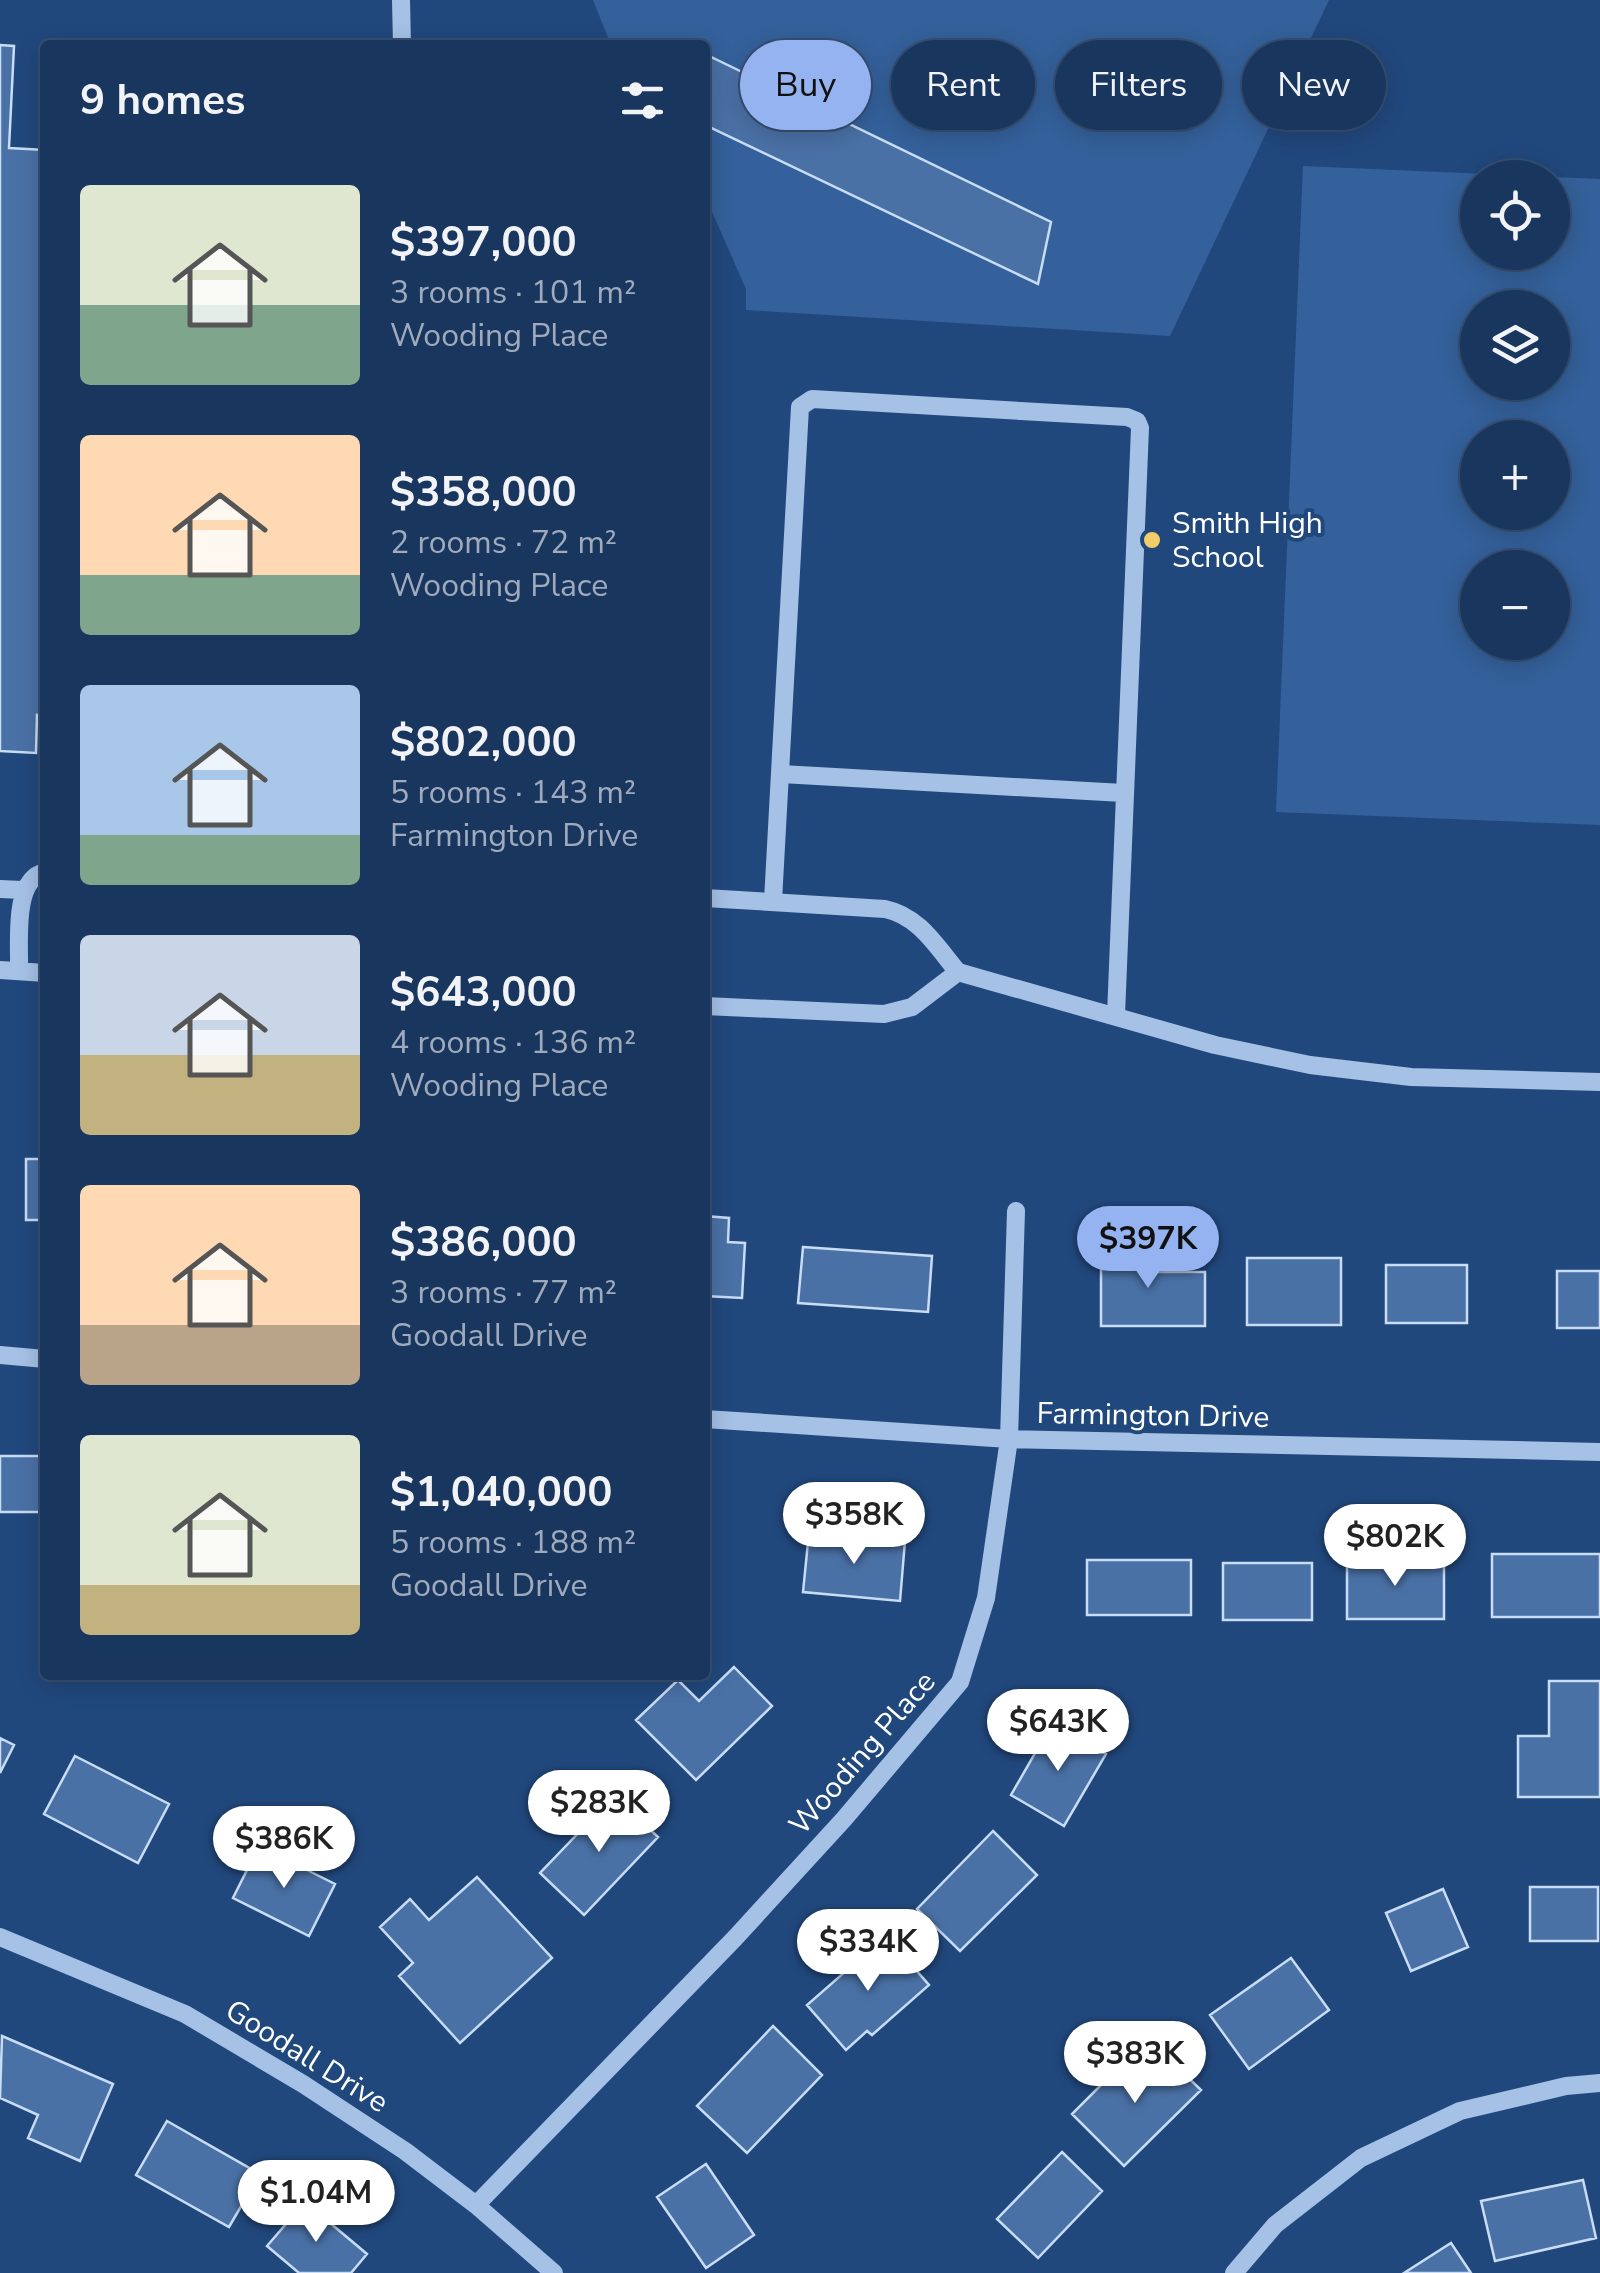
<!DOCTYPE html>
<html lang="en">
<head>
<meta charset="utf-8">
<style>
	body { margin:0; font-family:"Nunito Sans",sans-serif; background:#223e64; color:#f1f3f6; height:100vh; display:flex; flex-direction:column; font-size:38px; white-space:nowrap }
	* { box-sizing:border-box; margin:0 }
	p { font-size:32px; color:#9fabbc }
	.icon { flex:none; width:55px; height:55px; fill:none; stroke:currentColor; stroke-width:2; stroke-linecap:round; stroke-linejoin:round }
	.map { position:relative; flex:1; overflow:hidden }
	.side { position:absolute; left:40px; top:40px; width:670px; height:1640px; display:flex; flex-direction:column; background:#19365e; border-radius:10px; box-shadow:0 5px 25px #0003,0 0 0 2px #375073 }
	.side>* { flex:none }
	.top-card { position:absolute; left:740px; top:40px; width:710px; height:90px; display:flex; gap:20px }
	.tools { position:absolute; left:1460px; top:160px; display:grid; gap:20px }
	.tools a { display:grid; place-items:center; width:110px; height:110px; border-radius:50%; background:#19365e; box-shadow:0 5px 25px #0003,0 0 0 2px #375073; font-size:50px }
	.price { position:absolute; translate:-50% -85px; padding:0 22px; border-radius:35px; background:#fff; color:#222; font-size:32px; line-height:65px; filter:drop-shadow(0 2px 5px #0008) }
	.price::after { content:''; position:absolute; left:50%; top:60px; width:30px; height:22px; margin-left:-15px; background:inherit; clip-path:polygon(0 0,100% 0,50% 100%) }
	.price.active { background:#95b2f1; color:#111 }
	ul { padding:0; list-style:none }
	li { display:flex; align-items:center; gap:30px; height:250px; padding:0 40px }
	li span { display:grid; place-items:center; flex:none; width:280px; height:200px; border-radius:10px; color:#555 }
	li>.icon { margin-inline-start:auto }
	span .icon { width:120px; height:120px; fill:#fffc; stroke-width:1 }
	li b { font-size:42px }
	h2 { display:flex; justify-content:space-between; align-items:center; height:120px; padding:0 40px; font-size:42px }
	.chip { padding:0 35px; border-radius:45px; background:#19365e; box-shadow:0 5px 25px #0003,0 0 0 2px #375073; font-size:35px; line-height:90px }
	.chip.active { background:#95b2f1; color:#111 }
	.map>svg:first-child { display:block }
</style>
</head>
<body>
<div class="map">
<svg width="1600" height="2273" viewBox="0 0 1600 2273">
	<rect width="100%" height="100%" fill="#21487d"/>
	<path fill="#34619b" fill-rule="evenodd" d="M593,0H1329L1170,336L746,310V289L705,196V45H611Z
		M1303,166L1600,179V825L1276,812ZM1478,178H1552V252H1478ZM1478,308H1552V382H1478ZM1478,438H1552V512H1478ZM1478,568H1552V642H1478Z"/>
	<path fill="#4a71a6" stroke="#c8dcf5" stroke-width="2.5" d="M0,45L14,46L9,148L45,150V716L37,715L36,753L0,751Z
		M705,54L1051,222L1038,284L705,125Z
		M26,1159H45V1220H26Z
		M705,1216L729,1218L728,1242L745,1243L742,1298L705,1296Z
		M1101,1246H1153V1272H1205V1326H1101Z
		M803,1247L932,1256L928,1312L798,1303Z
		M1247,1258H1341V1325H1247Z
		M1386,1265H1467V1323H1386Z
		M1557,1271H1600V1328H1557Z
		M0,1456H45V1512H0Z
		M705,1524H710L708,1580H705Z
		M809,1532L905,1541L900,1601L803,1592Z
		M1492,1554H1600V1617H1492Z
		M1347,1558H1444V1619H1347Z
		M1087,1560H1191V1615H1087Z
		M1223,1563H1312V1620H1223Z
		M734,1667L772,1706L696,1780L636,1720L678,1680L699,1701Z
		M1549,1681H1600V1797H1518V1736H1549Z
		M1053,1722L1106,1754L1064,1826L1011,1795Z
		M0,1738L14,1745L0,1773Z
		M75,1756L169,1804L138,1863L44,1814Z
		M614,1796L658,1837L584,1915L540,1873Z
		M993,1831L1037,1875L960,1951L917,1909Z
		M259,1846L335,1884L309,1936L233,1898Z
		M477,1877L552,1958L460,2043L399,1976L413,1963L380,1927L410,1899L429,1920Z
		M1530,1887H1598V1941H1530Z
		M1443,1889L1468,1947L1411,1971L1386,1913Z
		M886,1936L929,1985L872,2035L867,2031L846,2050L807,2005Z
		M1291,1958L1329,2010L1249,2069L1210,2015Z
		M773,2026L822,2075L747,2153L697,2106Z
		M2,2036L113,2084L80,2161L28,2138L38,2115L0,2098Z
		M1166,2056L1201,2090L1124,2166L1072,2114L1129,2057L1147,2075Z
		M167,2121L260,2174L229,2227L136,2175Z
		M1062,2152L1102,2191L1038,2258L997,2219Z
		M706,2164L754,2235L706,2268L657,2197Z
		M1583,2180L1596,2238L1495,2261L1481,2201Z
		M305,2202L367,2254L351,2273H299L267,2246Z
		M1451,2243L1471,2273H1404Z"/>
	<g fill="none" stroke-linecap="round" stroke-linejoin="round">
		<path stroke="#a5c1e6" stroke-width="18" d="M401,0L402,45
			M781,774L1123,793
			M0,889L22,890
			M705,898L885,909C919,916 936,946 958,972
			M773,901L800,407L812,399L1127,417L1137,421L1140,428L1116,1015
			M0,970L45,973
			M19,971C20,944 12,879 45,872
			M705,1006L884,1014L912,1007L958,972L1215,1045L1310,1065L1411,1077L1600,1082
			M0,1355L45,1359
			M705,1419L1009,1439L1600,1452
			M0,1937L185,2014L303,2084L405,2151L476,2205L554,2273
			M476,2205L735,1938L844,1819L960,1682L986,1598L1009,1439L1016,1211
			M1234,2273L1275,2225L1361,2158L1460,2111L1566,2086L1600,2083"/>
	</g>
	<circle fill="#f3cd67" stroke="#21487d" stroke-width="4" cx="1152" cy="540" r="10"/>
	<g text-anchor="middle" stroke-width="8" stroke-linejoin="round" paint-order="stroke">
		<g font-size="30" fill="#fff" stroke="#21487d" text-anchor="start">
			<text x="1172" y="533">Smith High<tspan x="1172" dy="34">School</tspan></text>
		</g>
		<g font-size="30" fill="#fff" stroke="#21487d">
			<text transform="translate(1153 1415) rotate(1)" y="10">Farmington Drive</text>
			<text transform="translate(862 1753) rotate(-49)" y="10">Wooding Place</text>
			<text transform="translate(307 2056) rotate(32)" y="10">Goodall Drive</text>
		</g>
	</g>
</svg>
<div class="tools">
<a><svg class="icon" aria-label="locate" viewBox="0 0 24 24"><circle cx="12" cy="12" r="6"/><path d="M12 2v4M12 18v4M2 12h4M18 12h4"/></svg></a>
<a><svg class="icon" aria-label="layers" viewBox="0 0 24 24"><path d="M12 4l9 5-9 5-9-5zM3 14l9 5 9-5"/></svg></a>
<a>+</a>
<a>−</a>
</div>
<b class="price active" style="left:1148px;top:1291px">$397K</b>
<b class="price" style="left:854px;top:1567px">$358K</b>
<b class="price" style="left:1395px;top:1589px">$802K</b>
<b class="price" style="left:1058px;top:1774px">$643K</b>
<b class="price" style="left:599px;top:1855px">$283K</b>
<b class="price" style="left:284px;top:1891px">$386K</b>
<b class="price" style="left:868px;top:1994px">$334K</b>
<b class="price" style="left:1135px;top:2106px">$383K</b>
<b class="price" style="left:316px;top:2245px">$1.04M</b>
<div class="top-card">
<a class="chip active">Buy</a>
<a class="chip">Rent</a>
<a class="chip">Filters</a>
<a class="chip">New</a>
</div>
<section class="side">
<h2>9 homes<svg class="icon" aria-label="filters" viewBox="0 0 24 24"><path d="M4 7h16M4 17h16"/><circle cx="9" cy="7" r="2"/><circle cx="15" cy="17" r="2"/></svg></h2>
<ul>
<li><span style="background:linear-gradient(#dfe7d0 60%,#7fa58c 0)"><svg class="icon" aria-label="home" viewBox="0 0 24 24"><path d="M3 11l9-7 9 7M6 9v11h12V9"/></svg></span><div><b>$397,000</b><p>3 rooms · 101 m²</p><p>Wooding Place</p></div></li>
<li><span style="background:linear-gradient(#ffd9b3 70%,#7fa58c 0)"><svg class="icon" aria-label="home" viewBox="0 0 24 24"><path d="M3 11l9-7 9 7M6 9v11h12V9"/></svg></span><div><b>$358,000</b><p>2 rooms · 72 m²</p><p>Wooding Place</p></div></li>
<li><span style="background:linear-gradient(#a9c7e8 75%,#7fa58c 0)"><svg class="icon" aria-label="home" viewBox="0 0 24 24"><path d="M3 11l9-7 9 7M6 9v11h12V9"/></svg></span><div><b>$802,000</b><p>5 rooms · 143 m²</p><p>Farmington Drive</p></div></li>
<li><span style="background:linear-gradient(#c9d6e8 60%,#c2b280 0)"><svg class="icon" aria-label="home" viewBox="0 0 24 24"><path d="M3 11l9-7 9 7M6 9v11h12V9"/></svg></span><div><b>$643,000</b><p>4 rooms · 136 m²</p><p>Wooding Place</p></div></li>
<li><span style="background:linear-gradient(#ffd9b3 70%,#b9a48a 0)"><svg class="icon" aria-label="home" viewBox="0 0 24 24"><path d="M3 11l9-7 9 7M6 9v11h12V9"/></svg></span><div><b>$386,000</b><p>3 rooms · 77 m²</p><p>Goodall Drive</p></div></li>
<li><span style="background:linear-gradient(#dfe7d0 75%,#c2b280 0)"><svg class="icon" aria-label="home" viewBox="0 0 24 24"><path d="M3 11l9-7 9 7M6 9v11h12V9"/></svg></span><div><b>$1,040,000</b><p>5 rooms · 188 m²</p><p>Goodall Drive</p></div></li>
</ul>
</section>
</div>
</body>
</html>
